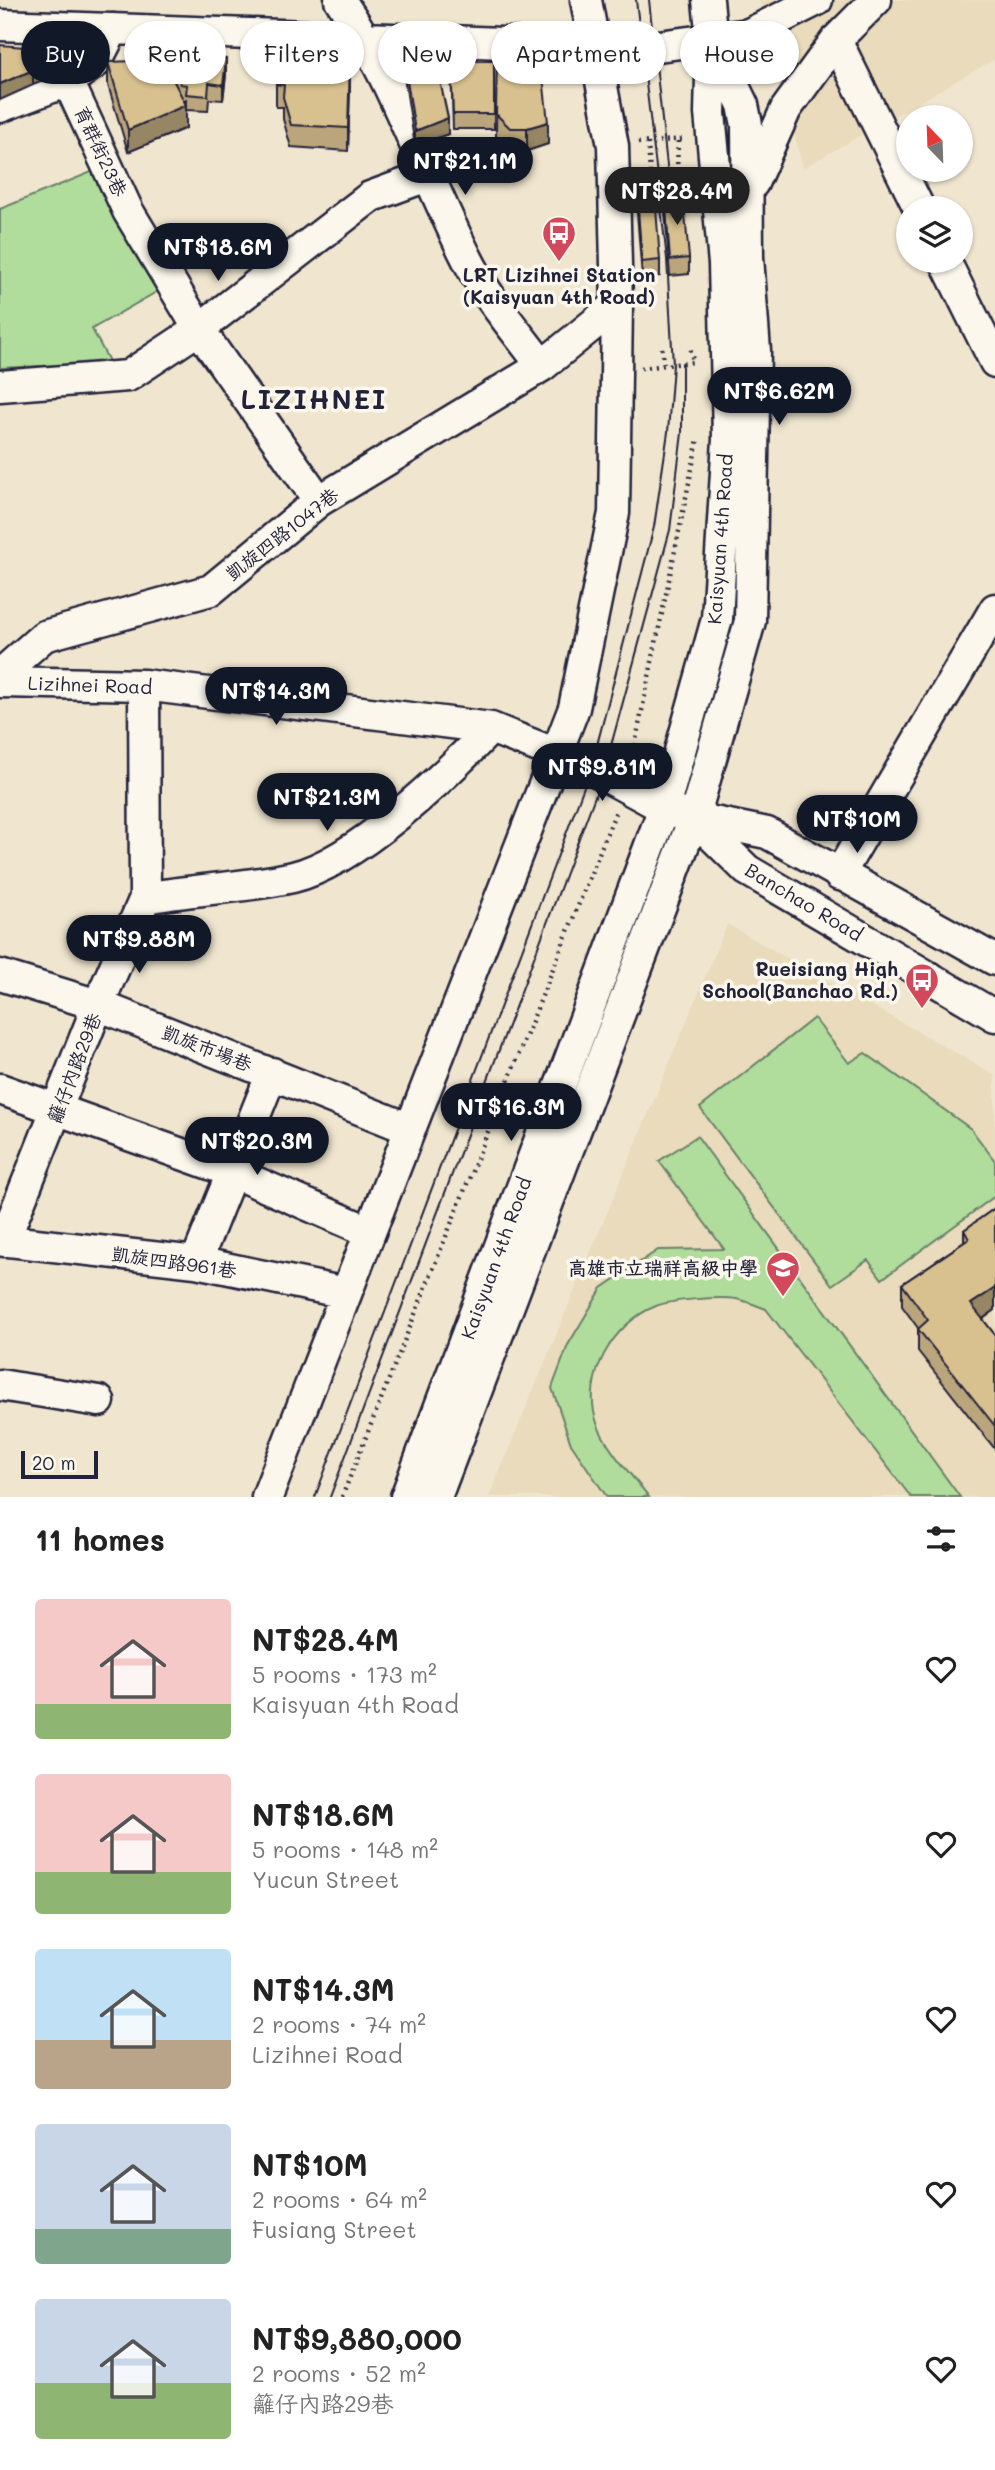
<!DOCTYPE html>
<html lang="en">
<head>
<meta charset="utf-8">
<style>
	body { margin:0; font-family:Mali,"LXGW WenKai TC",sans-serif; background:#f2f2f2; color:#222; height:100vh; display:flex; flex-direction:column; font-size:26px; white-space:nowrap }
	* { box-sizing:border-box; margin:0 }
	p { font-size:23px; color:#767676 }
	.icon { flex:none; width:38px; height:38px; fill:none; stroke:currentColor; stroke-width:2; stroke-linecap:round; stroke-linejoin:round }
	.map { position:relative; height:1497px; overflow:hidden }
	.side { display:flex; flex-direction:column; background:#fff; flex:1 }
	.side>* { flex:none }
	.top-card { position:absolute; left:21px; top:21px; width:954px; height:63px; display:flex; gap:14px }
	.needle { width:46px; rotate:337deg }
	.buttons { position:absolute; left:896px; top:105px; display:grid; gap:14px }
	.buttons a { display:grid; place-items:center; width:77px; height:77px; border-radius:50%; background:#fff; box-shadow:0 2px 5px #0004; font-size:35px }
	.scale { position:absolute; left:21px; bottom:18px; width:77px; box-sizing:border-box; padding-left:7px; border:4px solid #22223b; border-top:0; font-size:19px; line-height:24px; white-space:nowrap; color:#22223b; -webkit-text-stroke:5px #fbf7ec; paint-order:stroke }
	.price { position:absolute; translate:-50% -60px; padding:0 16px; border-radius:24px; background:#111827; color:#fff; font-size:23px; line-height:46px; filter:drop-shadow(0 2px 4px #0008) }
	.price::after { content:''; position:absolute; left:50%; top:42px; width:21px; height:16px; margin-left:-10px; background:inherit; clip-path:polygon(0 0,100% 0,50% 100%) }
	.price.current { background:#222; color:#fff }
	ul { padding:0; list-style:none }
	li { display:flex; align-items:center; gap:21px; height:175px; padding:0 35px }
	li span { display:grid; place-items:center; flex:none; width:196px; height:140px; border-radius:7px; color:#555 }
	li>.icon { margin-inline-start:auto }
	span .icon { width:84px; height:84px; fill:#fffc; stroke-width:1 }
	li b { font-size:30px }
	h2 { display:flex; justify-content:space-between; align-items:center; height:84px; padding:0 35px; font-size:30px }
	.pill { padding:0 24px; border-radius:32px; background:#fff; box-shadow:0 2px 5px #0004; font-size:24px; line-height:63px }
	.pill.current { background:#111827; color:#fff }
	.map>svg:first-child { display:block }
</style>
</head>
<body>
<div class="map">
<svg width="995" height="1497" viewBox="0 0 995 1497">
	<rect width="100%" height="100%" fill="#f0e6d0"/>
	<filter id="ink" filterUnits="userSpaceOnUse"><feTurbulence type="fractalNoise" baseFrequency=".0143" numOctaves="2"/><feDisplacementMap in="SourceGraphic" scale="14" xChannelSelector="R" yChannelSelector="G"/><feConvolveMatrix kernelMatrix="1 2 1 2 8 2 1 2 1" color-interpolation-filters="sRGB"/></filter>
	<g filter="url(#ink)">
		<path fill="#e9dbbc" d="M759,0H995V59L803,168Z
			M727,924L995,1075V1497H489Z"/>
		<path fill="#b0dd9b" stroke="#69806b" stroke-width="2" d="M99,169L158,291L92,329L110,363L0,368V209Z
			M814,1018L849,1063L865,1053L971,1129L995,1161V1196L882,1279L868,1260L832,1285L700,1108Z
			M697,1136L960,1497H911L766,1309C756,1305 746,1301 736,1299C720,1296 671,1300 656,1306C613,1323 581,1377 597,1423C606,1449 632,1475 649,1497H607L571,1444L552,1388L568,1345L602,1288L658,1250L724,1249L659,1161Z"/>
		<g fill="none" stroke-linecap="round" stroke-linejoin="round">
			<g stroke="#22223b" stroke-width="35">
				<path id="minor" d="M340,0C396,81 425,179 471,266C490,302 519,334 542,366
					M0,25L643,48L749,34L817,0
					M836,40L919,208
					M68,81L128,211L199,329L319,501
					M0,107L68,81L96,62L113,29
					M753,183L786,109L836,40L876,0
					M945,261L995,362
					M0,386L128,376L199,329L370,197L427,176
					M0,675L44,636L211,590L319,501L542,366L617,305
					M0,682L144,685L491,728L591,768L664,808L694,818L767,833L995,960
					M694,818L747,870L995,1016
					M839,875L995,609
					M145,898C193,889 245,888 293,877C356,862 446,775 491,728
					M0,975L98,1005L410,1129
					M0,1089L232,1172L368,1231
					M0,1240L196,1262L346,1293
					M4,1241L98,1005L145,898L144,685
					M196,1262L272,1073
					M0,1385L99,1401
					M267,1497L574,708L614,513L617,305L613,146L586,0
					M406,1497L664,808L717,619L728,439L724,264L710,113L712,41L708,0
					M436,1497L694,818L750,621L755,351L748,257L747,125L743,105L715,47"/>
			</g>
			<path stroke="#22223b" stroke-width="4.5" stroke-dasharray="2 5" stroke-linecap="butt" d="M638,143L685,139
				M648,143L650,174
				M677,171L678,140
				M662,348L664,366
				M641,368L693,362L690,345
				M632,759L698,439
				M342,1497L616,811"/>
			<use href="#minor" stroke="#fbf7ec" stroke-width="30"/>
			<path stroke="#22223b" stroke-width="2" d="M649,0L668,175
				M315,1497L591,768L654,527L668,432L673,365L667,259L636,0
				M330,1497L603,775L670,530L682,433V363"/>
		</g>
		<path fill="#baa57b" stroke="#22223b" stroke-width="2" d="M497,54L548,144L527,151H510L496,136Z
			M404,61L448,134L415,146L404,76Z
			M451,61H494V129H453Z
			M108,62L173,79V71L226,75L223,100L209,99L208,111L186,110V100H183L186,128L128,152L108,85Z
			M276,84L350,85L348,151L291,147L283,119V107H276Z
			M665,195L689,258V274L670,276L665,211Z
			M637,197L660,260V276L642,277L637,213Z
			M995,1208V1310L983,1319L995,1335V1449L918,1351V1328L902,1306V1284L964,1242V1230Z"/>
		<path fill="#978664" stroke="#22223b" stroke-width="2" d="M226,59V75L223,100V85Z
			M350,62V85L348,151V128Z
			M66,64V72L33,85V77Z
			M33,70V85L0,100V84Z
			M186,105V128L128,152V130Z
			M448,118V134L415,146V131Z
			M548,122V144L527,151V128Z
			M995,1288V1310L971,1327V1304Z"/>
		<path fill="#d8c08f" stroke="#22223b" stroke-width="2" d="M0,45L25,47L33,70L0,84Z
			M278,51L338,54L350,62L348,128L291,125L283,97L284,85L276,84Z
			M497,54L519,55L542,68L548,122L527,128H510L496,114Z
			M28,55L63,56L66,64L33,77V70Z
			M174,55L226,59L223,85L209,83L208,96L186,94L187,85L180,84L181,72L173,71Z
			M163,60L186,105L128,130L108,62Z
			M404,61L436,62L448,118L415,131Z
			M451,61H494V114H453Z
			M683,193L689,258L670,260L665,195Z
			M655,195L660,260L642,262L637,197Z
			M995,1208V1288L971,1304L995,1335V1426L918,1329L928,1320L902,1284L969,1239L964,1230Z"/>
	</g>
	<defs>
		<g id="bus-pin" transform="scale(1.75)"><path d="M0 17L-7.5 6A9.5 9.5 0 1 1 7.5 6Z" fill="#d1495b" stroke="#fbf7ec"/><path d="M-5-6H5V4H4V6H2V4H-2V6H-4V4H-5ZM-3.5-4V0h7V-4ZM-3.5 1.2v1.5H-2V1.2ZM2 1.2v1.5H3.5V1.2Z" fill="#fff"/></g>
		<g id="school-pin" transform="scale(1.75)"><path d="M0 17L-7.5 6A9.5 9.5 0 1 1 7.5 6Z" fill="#d1495b" stroke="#fbf7ec"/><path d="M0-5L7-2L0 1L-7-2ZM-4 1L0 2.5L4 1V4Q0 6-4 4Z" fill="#fff"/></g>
	</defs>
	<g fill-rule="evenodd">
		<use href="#bus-pin" x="559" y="233"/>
		<use href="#bus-pin" x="922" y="980"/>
		<use href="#school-pin" x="783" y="1268"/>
	</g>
	<g text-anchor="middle" stroke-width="7" stroke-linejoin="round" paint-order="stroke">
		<g font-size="19" fill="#22223b" stroke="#fbf7ec">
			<text transform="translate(101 151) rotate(65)" y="7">育群街23巷</text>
			<text transform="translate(282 534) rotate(-38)" y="7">凱旋四路1047巷</text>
			<text transform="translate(720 539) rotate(-86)" y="7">Kaisyuan 4th Road</text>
			<text transform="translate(90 685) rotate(2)" y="7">Lizihnei Road</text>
			<text transform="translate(804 902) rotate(31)" y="7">Banchao Road</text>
			<text transform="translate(207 1048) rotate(21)" y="7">凱旋市場巷</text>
			<text transform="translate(74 1068) rotate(-69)" y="7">籬仔內路29巷</text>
			<text transform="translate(496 1258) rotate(-70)" y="7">Kaisyuan 4th Road</text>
			<text transform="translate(174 1262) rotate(8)" y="7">凱旋四路961巷</text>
		</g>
		<g font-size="19" font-weight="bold" fill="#22223b" stroke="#fbf7ec" text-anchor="end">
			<text x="559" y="282" text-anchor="middle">LRT Lizihnei Station<tspan x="559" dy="22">(Kaisyuan 4th Road)</tspan></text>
			<text x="898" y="976">Rueisiang High<tspan x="898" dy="22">School(Banchao Rd.)</tspan></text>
			<text x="758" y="1275">高雄市立瑞祥高級中學</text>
		</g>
		<g font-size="26" font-weight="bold" letter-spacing="2" fill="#22223b" stroke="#fbf7ec">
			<text x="314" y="409">LIZIHNEI</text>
		</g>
	</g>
</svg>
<div class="buttons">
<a><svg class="needle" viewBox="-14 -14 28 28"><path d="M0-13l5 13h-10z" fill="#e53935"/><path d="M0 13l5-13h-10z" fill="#767676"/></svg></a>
<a><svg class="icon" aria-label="layers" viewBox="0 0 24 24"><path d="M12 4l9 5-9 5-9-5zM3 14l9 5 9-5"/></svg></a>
</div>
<div class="scale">20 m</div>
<b class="price" style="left:465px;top:197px">NT$21.1M</b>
<b class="price current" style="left:677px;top:227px">NT$28.4M</b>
<b class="price" style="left:218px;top:283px">NT$18.6M</b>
<b class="price" style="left:779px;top:427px">NT$6.62M</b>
<b class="price" style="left:276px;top:727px">NT$14.3M</b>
<b class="price" style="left:602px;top:803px">NT$9.81M</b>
<b class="price" style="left:327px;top:833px">NT$21.3M</b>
<b class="price" style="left:857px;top:855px">NT$10M</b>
<b class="price" style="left:139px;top:975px">NT$9.88M</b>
<b class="price" style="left:511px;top:1143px">NT$16.3M</b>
<b class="price" style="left:257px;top:1177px">NT$20.3M</b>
<div class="top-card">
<a class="pill current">Buy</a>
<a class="pill">Rent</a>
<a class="pill">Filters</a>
<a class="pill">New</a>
<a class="pill">Apartment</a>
<a class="pill">House</a>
</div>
</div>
<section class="side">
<h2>11 homes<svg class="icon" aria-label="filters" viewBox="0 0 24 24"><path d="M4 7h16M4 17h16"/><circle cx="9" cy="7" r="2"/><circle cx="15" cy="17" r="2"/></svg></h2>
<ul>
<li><span style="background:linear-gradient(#f6c9c9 75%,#8fb573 0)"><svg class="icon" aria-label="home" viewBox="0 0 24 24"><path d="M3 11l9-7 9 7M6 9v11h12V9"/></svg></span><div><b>NT$28.4M</b><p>5 rooms · 173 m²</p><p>Kaisyuan 4th Road</p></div><svg class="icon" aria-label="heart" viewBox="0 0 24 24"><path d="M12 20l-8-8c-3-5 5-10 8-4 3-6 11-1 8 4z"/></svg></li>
<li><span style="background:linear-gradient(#f6c9c9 70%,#8fb573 0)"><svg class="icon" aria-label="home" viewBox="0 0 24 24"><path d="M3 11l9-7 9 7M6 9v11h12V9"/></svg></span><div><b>NT$18.6M</b><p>5 rooms · 148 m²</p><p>Yucun Street</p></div><svg class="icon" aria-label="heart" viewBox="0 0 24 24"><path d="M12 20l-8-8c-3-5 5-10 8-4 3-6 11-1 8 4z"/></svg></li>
<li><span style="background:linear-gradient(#bfe0f5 65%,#b9a48a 0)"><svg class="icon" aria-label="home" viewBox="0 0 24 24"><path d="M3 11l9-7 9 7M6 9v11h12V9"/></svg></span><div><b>NT$14.3M</b><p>2 rooms · 74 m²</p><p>Lizihnei Road</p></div><svg class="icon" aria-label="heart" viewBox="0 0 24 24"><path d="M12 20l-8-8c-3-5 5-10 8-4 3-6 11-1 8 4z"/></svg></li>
<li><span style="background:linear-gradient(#c9d6e8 75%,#7fa58c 0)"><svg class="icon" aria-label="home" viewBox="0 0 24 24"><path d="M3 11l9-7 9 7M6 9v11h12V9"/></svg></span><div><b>NT$10M</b><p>2 rooms · 64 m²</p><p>Fusiang Street</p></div><svg class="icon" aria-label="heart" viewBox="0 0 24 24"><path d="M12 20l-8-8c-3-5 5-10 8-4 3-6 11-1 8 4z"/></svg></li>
<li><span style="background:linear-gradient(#c9d6e8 60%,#8fb573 0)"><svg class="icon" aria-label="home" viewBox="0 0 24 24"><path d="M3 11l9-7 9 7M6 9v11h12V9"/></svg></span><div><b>NT$9,880,000</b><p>2 rooms · 52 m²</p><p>籬仔內路29巷</p></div><svg class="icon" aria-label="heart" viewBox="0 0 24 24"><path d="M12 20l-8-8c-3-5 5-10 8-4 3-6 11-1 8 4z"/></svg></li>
</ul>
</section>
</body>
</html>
